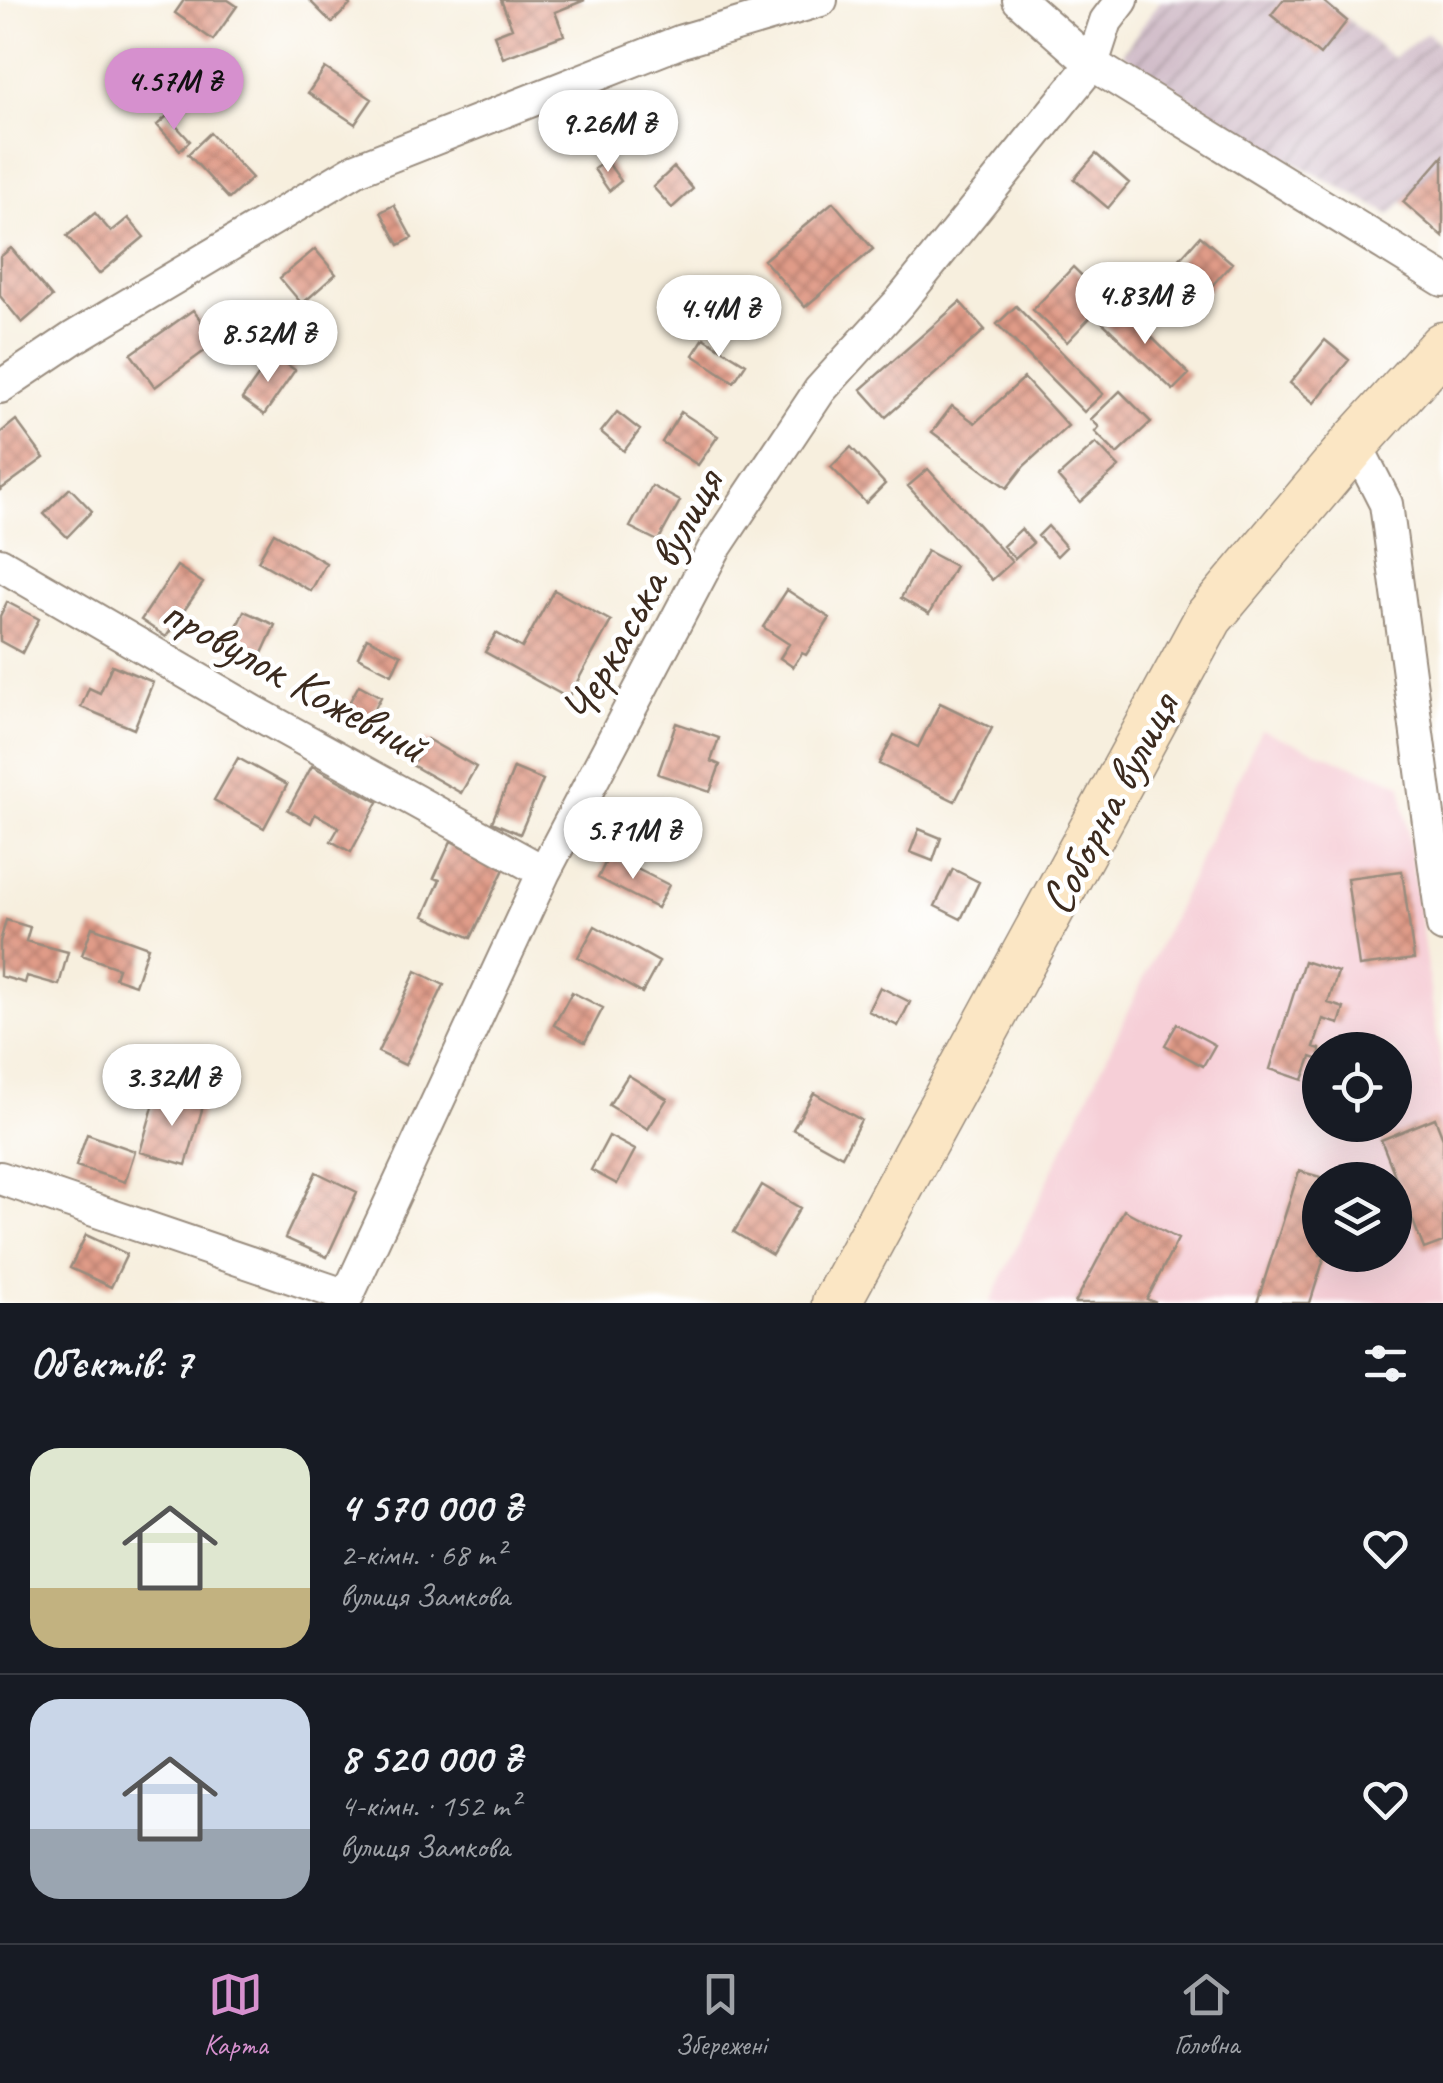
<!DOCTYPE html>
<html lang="uk">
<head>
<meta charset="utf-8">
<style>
	body { margin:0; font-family:Caveat,sans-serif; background:#20242c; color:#f1f3f6; height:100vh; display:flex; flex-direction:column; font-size:38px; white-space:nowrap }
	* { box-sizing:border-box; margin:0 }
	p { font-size:32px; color:#9ea1a6 }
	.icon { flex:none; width:55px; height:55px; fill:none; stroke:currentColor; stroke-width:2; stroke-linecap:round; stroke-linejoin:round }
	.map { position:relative; height:1303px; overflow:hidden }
	.drawer { display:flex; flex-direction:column; background:#171b24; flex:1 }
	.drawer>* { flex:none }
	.tools { position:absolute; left:1302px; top:1032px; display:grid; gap:20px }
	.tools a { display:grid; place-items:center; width:110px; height:110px; border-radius:50%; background:#171b24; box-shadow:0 10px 40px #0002; font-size:50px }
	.price { position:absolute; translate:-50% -85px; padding:0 22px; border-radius:35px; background:#fff; color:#222; font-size:32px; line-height:65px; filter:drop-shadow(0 2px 5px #0008) }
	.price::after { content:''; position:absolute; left:50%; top:60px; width:30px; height:22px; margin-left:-15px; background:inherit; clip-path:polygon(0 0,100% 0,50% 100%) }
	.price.selected { background:#d690ce; color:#111 }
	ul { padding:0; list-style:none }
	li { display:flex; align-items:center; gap:30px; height:250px; padding:0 30px }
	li+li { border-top:2px solid #363941 }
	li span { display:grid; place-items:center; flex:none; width:280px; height:200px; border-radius:30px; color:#555 }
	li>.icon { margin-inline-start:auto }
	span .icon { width:120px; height:120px; fill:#fffc; stroke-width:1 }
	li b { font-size:42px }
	h2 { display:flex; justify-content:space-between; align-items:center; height:120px; padding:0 30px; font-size:42px }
	.menu { display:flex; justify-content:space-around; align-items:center; height:140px; border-top:2px solid #363941; background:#171b24; font-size:28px; color:#9ea1a6 }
	.menu a { display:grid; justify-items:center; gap:5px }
	.menu .selected { color:#d690ce }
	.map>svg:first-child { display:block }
</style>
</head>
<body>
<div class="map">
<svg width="1443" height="1303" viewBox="0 0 1443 1303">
	<defs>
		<pattern id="industrial-furrows" width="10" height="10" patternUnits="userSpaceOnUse" patternTransform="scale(2.5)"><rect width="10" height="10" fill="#d1bdc9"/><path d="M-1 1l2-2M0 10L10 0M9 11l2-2" fill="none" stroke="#ab9aa3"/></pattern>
		<pattern id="building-cross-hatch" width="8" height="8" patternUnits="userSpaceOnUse" patternTransform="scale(2.5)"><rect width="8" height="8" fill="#e09b88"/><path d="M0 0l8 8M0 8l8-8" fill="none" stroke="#b77f6f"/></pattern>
	</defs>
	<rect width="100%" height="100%" fill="#fff"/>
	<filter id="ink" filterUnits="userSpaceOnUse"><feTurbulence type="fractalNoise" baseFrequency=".01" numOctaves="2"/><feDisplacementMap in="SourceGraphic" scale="20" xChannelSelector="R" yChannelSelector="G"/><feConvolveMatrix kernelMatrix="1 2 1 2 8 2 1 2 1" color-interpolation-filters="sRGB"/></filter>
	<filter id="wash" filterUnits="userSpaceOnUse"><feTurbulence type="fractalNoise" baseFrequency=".0048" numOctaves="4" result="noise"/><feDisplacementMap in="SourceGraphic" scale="40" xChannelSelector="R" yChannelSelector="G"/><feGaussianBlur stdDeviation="2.25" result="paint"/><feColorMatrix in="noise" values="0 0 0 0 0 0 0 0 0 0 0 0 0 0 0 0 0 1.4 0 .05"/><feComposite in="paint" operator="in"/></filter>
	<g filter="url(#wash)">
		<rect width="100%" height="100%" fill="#f7efde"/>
		<path fill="#f6cfd7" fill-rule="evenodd" d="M1261,730L1401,784L1443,1080V1303H990ZM1320,1050H1395V1125H1320ZM1320,1180H1395V1255H1320Z"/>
		<path fill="url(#industrial-furrows)" d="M1161,0H1325L1393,58L1427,33L1443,46V237L1403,202L1391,215L1264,146L1122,54Z"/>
		<g id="blocks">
			<path fill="url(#building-cross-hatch)" d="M184,0H228L237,6L213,40L175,13Z
				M309,0H345L350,5L332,23Z
				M501,0H585L555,12L564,35L503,58L494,35L512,28Z
				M1283,0H1322L1347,21L1320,55L1271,15Z
				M325,68L372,99L355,124L308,93Z
				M167,116L190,141L180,150L157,125Z
				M210,133L252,178L229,199L188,154Z
				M1096,154L1129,183L1108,208L1074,179Z
				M1443,156V237L1403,202Z
				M606,160L621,181L609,191L594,169Z
				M674,167L693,189L672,208L653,187Z
				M833,202L873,249L805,307L764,260Z
				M394,205L412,238L399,245L381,212Z
				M95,213L111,232L128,218L144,237L99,274L67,236Z
				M1200,236L1232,263L1193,307L1162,279Z
				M11,248L52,297L22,323L0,296V257Z
				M315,249L336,274L302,304L280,278Z
				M1073,267L1107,300L1067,342L1033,310Z
				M960,302L985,330L886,417L861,389Z
				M1119,305L1189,374L1173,390L1102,322Z
				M1016,306L1103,394L1084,412L997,324Z
				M193,310L217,342L155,387L131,354Z
				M704,338L746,364L734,382L693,355Z
				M1325,340L1349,360L1314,403L1290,383Z
				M273,355L295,370L264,415L242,399Z
				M1024,378L1068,426L1024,466L1007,488L932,432L952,406L975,423Z
				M1120,391L1151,422L1117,454L1095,432L1099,427L1091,419Z
				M617,412L640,430L624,451L601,432Z
				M681,412L718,436L698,465L662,442Z
				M16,420L44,458L0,490V433Z
				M1096,443L1119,467L1080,502L1058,477Z
				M851,447L885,484L866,503L831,467Z
				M928,469L1012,562L992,580L908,486Z
				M652,486L680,501L658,541L630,527Z
				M70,488L92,511L67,537L44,514Z
				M1048,526L1066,547L1057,556L1038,536Z
				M1021,529L1033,543L1015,559L1003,546Z
				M274,533L326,563L311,591L258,561Z
				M927,551L955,566L929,614L901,598Z
				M177,566L203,583L166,637L141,620Z
				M554,590L611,621L568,698L485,652L496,633L522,648Z
				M787,590L830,618L806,655L802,653L793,667L780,658L789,644L763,627Z
				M7,602L39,619L22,653L0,641V616Z
				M244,611L275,625L258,662L227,648Z
				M367,638L401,655L392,674L358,657Z
				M112,665L153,682L134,729L81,707L89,688L100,693Z
				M359,685L381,697L362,732L340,719Z
				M940,703L992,728L955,801L879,764L894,735L918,747Z
				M676,723L719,738L711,761L720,765L710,792L658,774Z
				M427,739L476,767L461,793L412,765Z
				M238,758L287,785L264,828L214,800Z
				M312,766L378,802L351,852L331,841L339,827L315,814L311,823L288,810Z
				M514,768L543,780L520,834L492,822Z
				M919,829L941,838L933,861L910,852Z
				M451,841L505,867L471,938L424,916L440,880L434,878Z
				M609,855L669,885L657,908L598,878Z
				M953,869L979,882L961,919L935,906Z
				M1402,871L1414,959L1359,966L1347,878Z
				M6,920L30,927L26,941L68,952L59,985L27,976L25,983L0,976V942Z
				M595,926L659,962L642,993L578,957Z
				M92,927L148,947L135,985L115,978L118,968L82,955Z
				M1304,961L1338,972L1328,1003L1344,1008L1339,1024L1323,1019L1314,1047L1320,1049V1060L1311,1057L1303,1080L1270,1069Z
				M416,971L444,985L405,1065L378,1052Z
				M880,987L910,1002L898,1026L868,1011Z
				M572,992L603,1008L585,1042L554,1025Z
				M1177,1024L1215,1045L1203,1066L1165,1045Z
				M628,1075L667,1099L648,1129L609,1105Z
				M157,1093L203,1106L186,1165L140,1152Z
				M814,1093L861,1120L842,1156L793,1129Z
				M1435,1118L1443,1138V1242L1424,1249L1381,1140Z
				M87,1134L135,1151L125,1182L76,1166Z
				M609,1136L635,1150L617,1184L591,1170Z
				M1299,1171L1320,1177V1255H1325L1310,1303H1257Z
				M316,1172L357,1192L327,1257L285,1238Z
				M762,1185L800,1208L772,1255L734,1232Z
				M1124,1210L1178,1239L1147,1299L1156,1303H1075Z
				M86,1235L127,1254L111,1287L70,1268Z"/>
		</g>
	</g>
	<g filter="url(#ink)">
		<use href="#blocks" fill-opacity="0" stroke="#998c7e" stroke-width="2.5"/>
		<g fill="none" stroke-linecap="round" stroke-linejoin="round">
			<g stroke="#998c7e" stroke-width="36">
				<path id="street" d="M1019,0L1092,64L1443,280
					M0,387L73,338L357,169L682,41L821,0
					M1355,443L1386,504L1443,926
					M0,564L256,713L544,872
					M0,1178L347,1296
					M344,1303L544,872L714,549L820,390L899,303L1092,64L1106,21L1122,0"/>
			</g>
			<g stroke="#998c7e" stroke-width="51">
				<path id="secondary" d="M836,1303L1209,617L1355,443L1443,346"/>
			</g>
			<use href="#street" stroke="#fff" stroke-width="32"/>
			<use href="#secondary" stroke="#fbe6c4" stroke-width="48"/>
		</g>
	</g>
	<g text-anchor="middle" stroke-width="9" stroke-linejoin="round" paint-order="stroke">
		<g font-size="48" fill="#3b2a1e" stroke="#fff">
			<text transform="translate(641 596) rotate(-61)" y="17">Черкаська вулиця</text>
			<text transform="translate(295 678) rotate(29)" y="17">провулок Кожевний</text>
			<text transform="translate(1108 803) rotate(-62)" y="17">Соборна вулиця</text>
		</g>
	</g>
</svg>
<div class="tools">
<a><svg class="icon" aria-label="locate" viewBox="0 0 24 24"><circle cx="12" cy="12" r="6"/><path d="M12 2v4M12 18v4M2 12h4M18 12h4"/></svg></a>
<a><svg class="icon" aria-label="layers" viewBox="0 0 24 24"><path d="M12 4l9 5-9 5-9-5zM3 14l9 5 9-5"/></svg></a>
</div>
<b class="price selected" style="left:174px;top:133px">4.57M ₴</b>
<b class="price" style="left:608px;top:175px">9.26M ₴</b>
<b class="price" style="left:1145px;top:347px">4.83M ₴</b>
<b class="price" style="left:719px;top:360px">4.4M ₴</b>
<b class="price" style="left:268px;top:385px">8.52M ₴</b>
<b class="price" style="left:633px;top:882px">5.71M ₴</b>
<b class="price" style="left:172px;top:1129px">3.32M ₴</b>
</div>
<section class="drawer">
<h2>Об’єктів: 7<svg class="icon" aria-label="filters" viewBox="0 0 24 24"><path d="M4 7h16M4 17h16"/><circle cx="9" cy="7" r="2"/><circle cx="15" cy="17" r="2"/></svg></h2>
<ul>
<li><span style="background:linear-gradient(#dfe7d0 70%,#c2b280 0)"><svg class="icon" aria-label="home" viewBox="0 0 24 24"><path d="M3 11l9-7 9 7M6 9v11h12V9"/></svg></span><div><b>4 570 000 ₴</b><p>2-кімн. · 68 m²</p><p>вулиця Замкова</p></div><svg class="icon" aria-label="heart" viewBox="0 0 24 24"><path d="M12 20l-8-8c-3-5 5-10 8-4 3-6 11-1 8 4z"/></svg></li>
<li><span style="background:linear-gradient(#c9d6e8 65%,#9aa5b1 0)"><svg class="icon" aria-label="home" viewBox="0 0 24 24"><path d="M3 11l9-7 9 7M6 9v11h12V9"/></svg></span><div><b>8 520 000 ₴</b><p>4-кімн. · 152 m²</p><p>вулиця Замкова</p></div><svg class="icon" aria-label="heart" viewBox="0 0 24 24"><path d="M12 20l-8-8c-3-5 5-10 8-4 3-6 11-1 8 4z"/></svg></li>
</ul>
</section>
<nav class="menu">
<a class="selected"><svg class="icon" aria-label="map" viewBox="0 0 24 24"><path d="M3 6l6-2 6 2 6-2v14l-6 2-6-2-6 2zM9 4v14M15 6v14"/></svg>Карта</a>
<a><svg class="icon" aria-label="saved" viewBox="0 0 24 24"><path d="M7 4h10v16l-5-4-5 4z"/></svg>Збережені</a>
<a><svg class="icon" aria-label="home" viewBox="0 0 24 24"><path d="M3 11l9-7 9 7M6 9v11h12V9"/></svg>Головна</a>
</nav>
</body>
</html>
